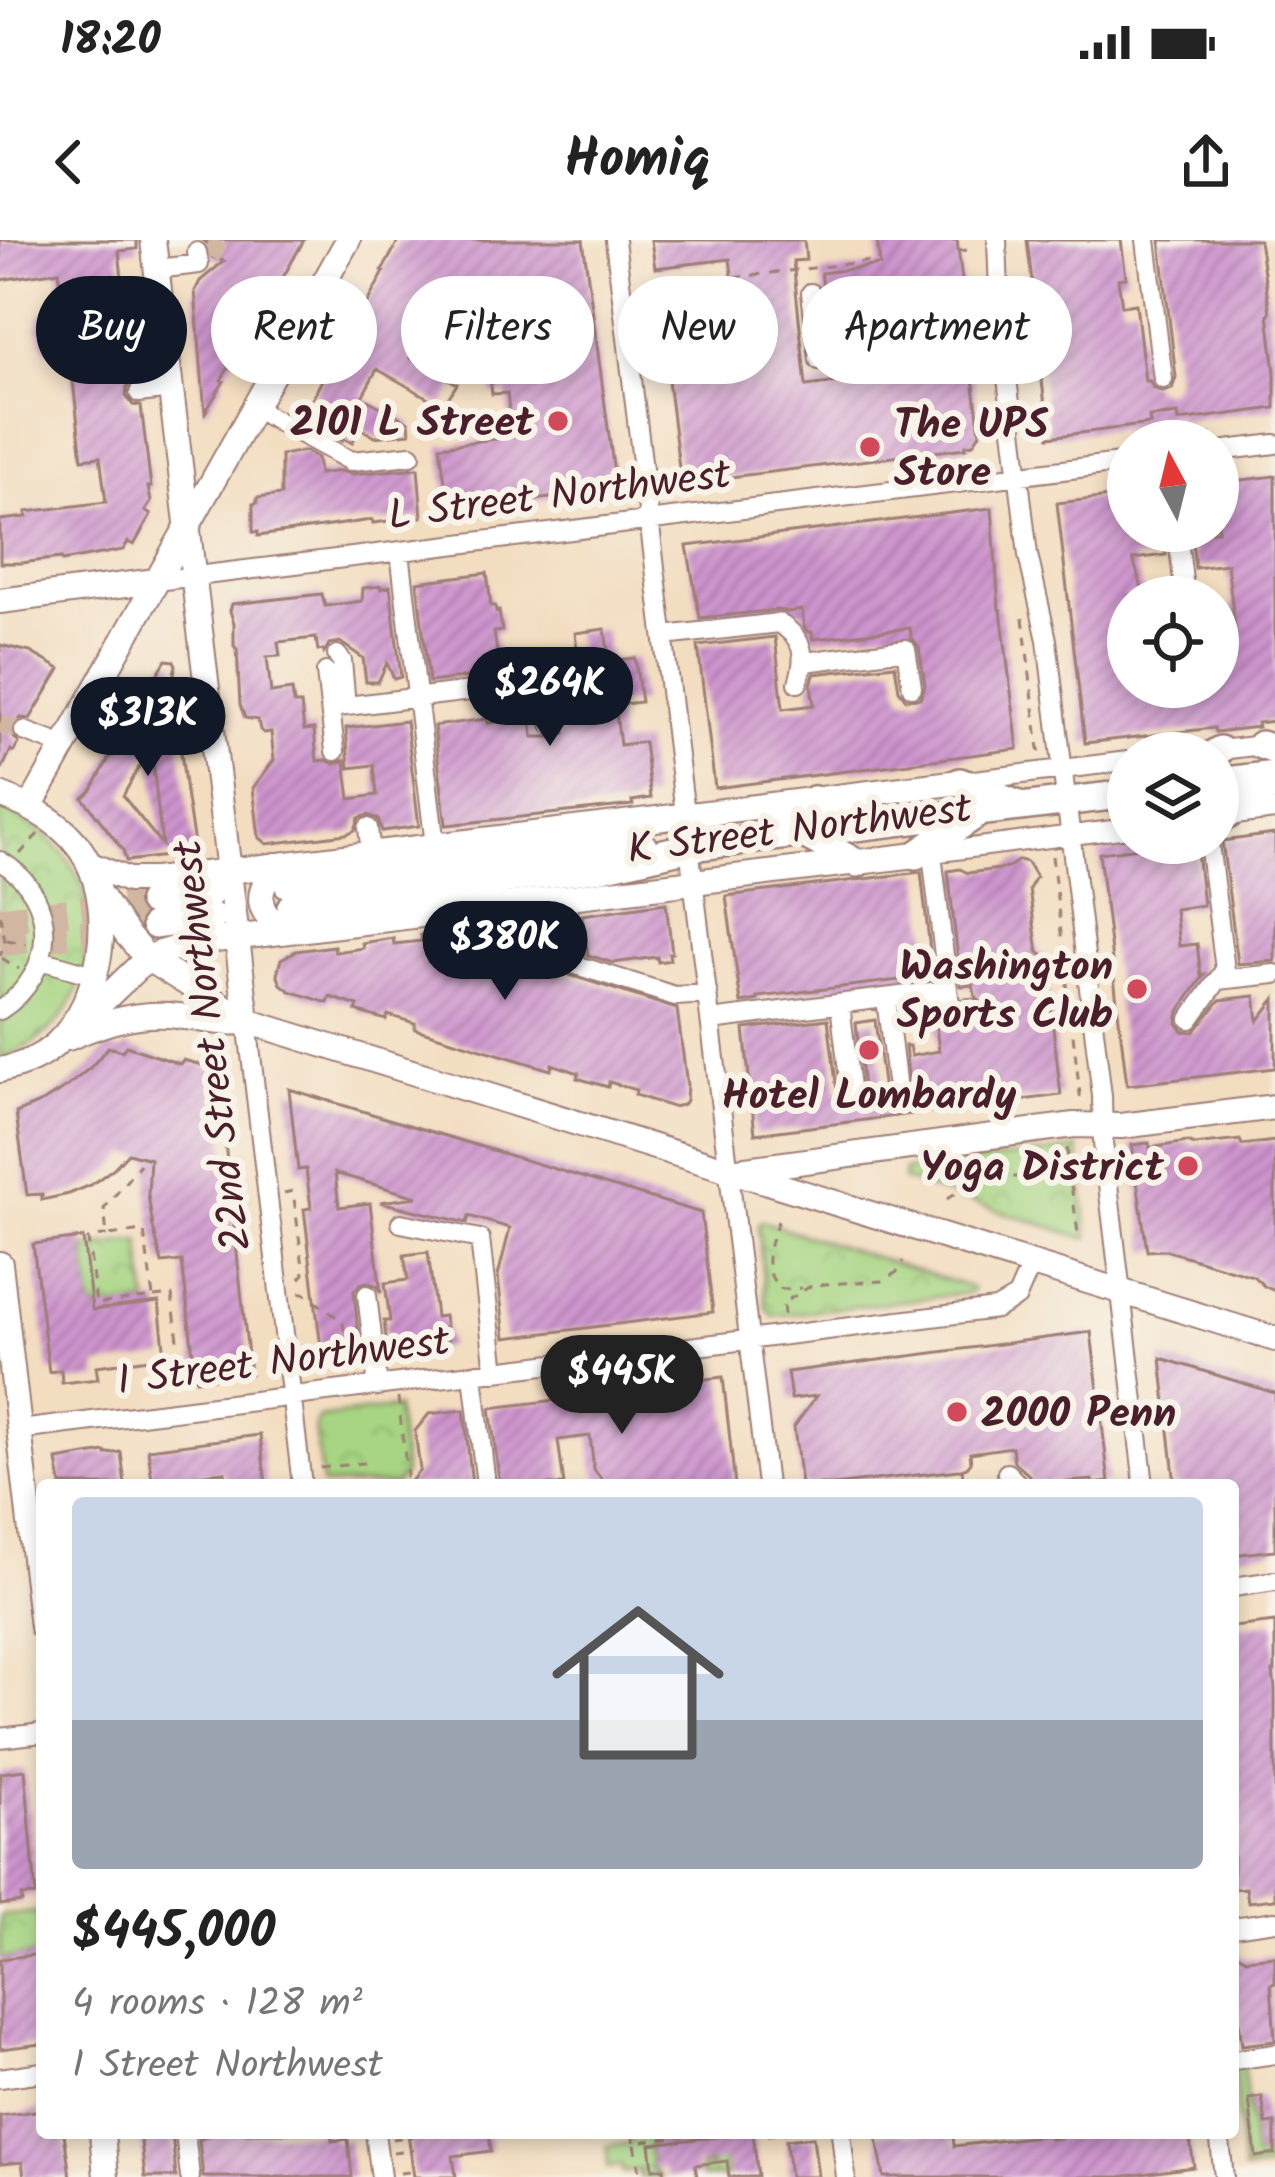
<!DOCTYPE html>
<html lang="en">
<head>
<meta charset="utf-8">
<style>
	body { margin:0; font-family:Kalam,sans-serif; background:#f6f6f6; color:#222; height:100vh; display:flex; flex-direction:column; font-size:45px; white-space:nowrap }
	* { box-sizing:border-box; margin:0 }
	p { font-size:39px; color:#767676 }
	.icon { flex:none; width:66px; height:66px; fill:none; stroke:currentColor; stroke-width:2; stroke-linecap:round; stroke-linejoin:round }
	.map { position:relative; flex:1; overflow:hidden }
	.sheet { position:absolute; left:36px; top:1239px; width:1203px; height:660px; display:flex; flex-direction:column; background:#fff; border-radius:12px; box-shadow:0 6px 18px #0003 }
	.sheet>* { flex:none }
	.banner { position:absolute; left:36px; top:36px; width:1203px; height:108px; display:flex; gap:24px }
	.needle { width:78px; rotate:353deg }
	.fabs { position:absolute; left:1107px; top:180px; display:grid; gap:24px }
	.fabs a { display:grid; place-items:center; width:132px; height:132px; border-radius:50%; background:#fff; box-shadow:0 6px 18px #0003; font-size:60px }
	.price { position:absolute; translate:-50% -102px; padding:0 27px; border-radius:42px; background:#111827; color:#fff; font-size:39px; line-height:78px; filter:drop-shadow(0 3px 6px #0008) }
	.price::after { content:''; position:absolute; left:50%; top:72px; width:36px; height:27px; margin-left:-18px; background:inherit; clip-path:polygon(0 0,100% 0,50% 100%) }
	.price.active { background:#222; color:#fff }
	ul { padding:0; list-style:none }
	li { display:grid; align-content:center; gap:24px; height:636px; padding:0 36px }
	li+li { border-top:3px solid #e0e0e0 }
	li span { display:grid; place-items:center; height:372px; border-radius:12px; color:#555 }
	li>.icon { margin-inline-start:auto }
	span .icon { width:216px; height:216px; fill:#fffc; stroke-width:1 }
	li b { font-size:51px }
	.tag { padding:0 42px; border-radius:54px; background:#fff; box-shadow:0 6px 18px #0003; font-size:42px; line-height:108px }
	.tag.active { background:#111827; color:#fff }
	.status { display:flex; justify-content:space-between; align-items:center; height:84px; padding:0 60px; background:#fff; direction:ltr }
	.status svg { height:33px; fill:currentColor }
	header { display:flex; justify-content:space-between; align-items:center; height:156px; padding:0 36px; background:#fff; font-size:54px; font-weight:800 }
	.map>svg:first-child { display:block }
</style>
</head>
<body>
<div class="status"><b>18:20</b><svg viewBox="0 0 49 12"><path d="M0 12V9h3v3zM5 12V6h3v6zM10 12V3h3v9zM15 12V0h3v12zM26 1h20v11H26zM47 4h2v5h-2z"/></svg></div>
<header><svg class="icon" aria-label="back" viewBox="0 0 24 24"><path d="M15 5l-7 7 7 7"/></svg>Homiq<svg class="icon" aria-label="share" viewBox="0 0 24 24"><path d="M12 15V3M7 8l5-5 5 5M5 13v7h14v-7"/></svg></header>
<div class="map">
<svg width="1275" height="1937" viewBox="0 0 1275 1937">
	<defs>
		<pattern id="park-crowns" width="20" height="18" patternUnits="userSpaceOnUse" patternTransform="scale(3)"><rect width="20" height="18" fill="#a7d583"/><path d="M2 6a3 3 0 1 1 6 0M12 15a3 3 0 1 1 6 0" fill="none" stroke="#91b671"/></pattern>
		<pattern id="building-hatch" width="6" height="6" patternUnits="userSpaceOnUse" patternTransform="scale(3)"><rect width="6" height="6" fill="#ce94ce"/><path d="M-1 1l2-2M0 6l6-6M5 7l2-2" fill="none" stroke="#a978a7"/></pattern>
	</defs>
	<rect width="100%" height="100%" fill="#f7f3e8"/>
	<filter id="ink" filterUnits="userSpaceOnUse"><feTurbulence type="fractalNoise" baseFrequency=".00833" numOctaves="2"/><feDisplacementMap in="SourceGraphic" scale="24" xChannelSelector="R" yChannelSelector="G"/><feConvolveMatrix kernelMatrix="1 2 1 2 8 2 1 2 1" color-interpolation-filters="sRGB"/></filter>
	<filter id="wash" filterUnits="userSpaceOnUse"><feTurbulence type="fractalNoise" baseFrequency=".004" numOctaves="4" result="noise"/><feDisplacementMap in="SourceGraphic" scale="48" xChannelSelector="R" yChannelSelector="G"/><feGaussianBlur stdDeviation="2.7" result="paint"/><feColorMatrix in="noise" values="0 0 0 0 0 0 0 0 0 0 0 0 0 0 0 0 0 1.4 0 .05"/><feComposite in="paint" operator="in"/></filter>
	<g filter="url(#wash)">
		<rect width="100%" height="100%" fill="#f3ddc0"/>
		<path fill="#a7d583" stroke="#787a57" stroke-width="3" d="M1243,1826L1254,1918L1268,1917L1269,1928L1243,1931L1233,1827Z"/>
		<path fill="url(#park-crowns)" stroke="#787a57" stroke-width="3" d="M0,569C63,595 102,648 87,717C76,771 51,799 0,819Z
			M1078,909L1088,999L903,940L904,930Z
			M761,981L969,1047L973,1049L970,1053L773,1076L766,1068L758,986Z
			M140,1001L148,1063L92,1070L85,1008Z
			M396,1168L404,1234L395,1245H322L315,1187L319,1178Z
			M38,1672L42,1714L0,1719V1676Z
			M632,1893H727L716,1895L719,1910L723,1912L726,1937H701L700,1927L711,1925L703,1895L649,1904L651,1928L660,1937H640L639,1930L623,1932L621,1925L608,1928L607,1906L632,1903Z"/>
		<g id="blocks">
			<path fill="url(#building-hatch)" fill-rule="evenodd" d="M0,0H137V9L119,11L125,65L118,68L114,79L117,87L129,91L135,140L127,147L126,156L133,165L141,166L151,247H148L151,262L145,271L151,275L134,305L128,302L123,310L62,321L61,318L21,323H0V280L27,277L26,272L106,262L100,217L82,219L69,107L45,110L38,88L41,73L63,70L59,31L0,40Z
				M203,0H304L263,73L221,140L224,141L205,173L195,51L200,41L224,21L212,17L208,4Z
				M399,0H583L616,248L613,250L449,271L440,206L512,197L507,153L492,154L486,105L496,104L490,52L465,95L432,78L410,118L457,144L445,163L439,164L377,129L362,157L409,182L410,193L375,197L360,188L352,203L343,198L342,201L302,179L345,95L348,97L384,32L382,31Z
				M651,0H804L806,20L793,21L806,146L872,138L871,127L970,115L980,193L973,204L966,205V208L681,243L657,53L733,43L730,19L655,28Z
				M877,0H957L968,88L831,105L821,33L880,25Z
				M1027,0H1121L1126,38L1118,39L1122,66L1136,64L1145,141H1150L1153,148L1163,152L1172,149L1176,137L1160,0H1259L1270,73L1268,74L1275,132V168L1179,181L1178,174L1149,177L1150,184L1049,197L1034,77L1047,75L1044,48L1033,50Z
				M305,211L317,218L319,234L340,231L352,234L418,228L422,277L373,283L372,280L258,296V292H253V264L257,263V258L281,255V215Z
				M1275,236V481L1257,483L1258,487L1215,492L1214,488L1085,503L1057,263L1128,255V291H1164L1166,315L1133,319L1144,354L1128,356V447H1218V398L1236,395L1227,324L1195,328L1191,291H1218V243Z
				M992,268L999,370H1001L1018,509L715,548L698,406L775,397L783,469L814,465L811,445L814,434L895,425L899,450L906,459L920,458L925,445L919,407L911,397L910,388L813,399L812,392H808L804,387L802,370L787,372L777,370L700,378L687,306Z
				M487,333L491,366H495L496,372L499,371L502,391L494,392L500,433L429,442L417,342Z
				M381,346V349L390,346L401,437L394,439L387,423L378,442H366L363,418L340,402L329,404L324,413L323,410L318,411L316,398L278,402L280,416L267,417L271,453L292,450L294,464H301L304,490L314,489L317,521L326,520L335,524L345,520L350,559L377,555L374,525L349,528L346,488L406,481L419,586L382,591L378,579L368,575L359,578L355,590L346,594L267,604L259,597L253,548L274,520L271,492L264,493L260,490L258,480L245,478L240,465L237,409L234,406V383L230,371L232,364L322,354L325,366L362,361L363,348Z
				M605,389L609,421L635,418L641,462L615,465L620,505L644,502L651,558L632,561L633,565L446,585L434,486L487,479L488,483L531,478L533,497H551L565,493L555,410L577,408L575,393Z
				M0,405L30,412L60,429L30,479L21,478L12,485L11,494L19,503L14,512L11,510L0,533Z
				M166,420L174,421L176,425L174,433L179,456L182,494L179,495L186,553L194,604L198,613L194,619L182,614L126,621L123,610L83,558L91,551L112,513L126,488L125,480L131,477ZM151,505L158,569L162,605L123,556Z
				M1275,594V721L1238,724L1222,601Z
				M1181,603H1196L1203,665L1175,669L1179,706L1197,704L1201,736L1204,735L1179,771L1177,783L1183,791L1194,792L1220,760L1255,756L1258,781L1275,759V828L1127,845L1099,613Z
				M1019,620L1027,622L1036,637L1029,649L1038,712L1044,716L1046,728L1061,855L755,894L744,789L828,779L837,851L840,857L850,861L859,858L863,848L856,783L875,780L883,844L886,850L896,854L903,852L909,845L905,806H909L911,816L939,811L936,787L970,782L979,778L983,765L975,755L973,745L961,746L948,631L960,629L968,633L1007,628Z
				M921,632L933,736L758,757V760L741,763L726,656Z
				M666,663L672,713H669L670,720L658,722L657,717L613,723L588,715L582,675Z
				M556,678L563,729L554,730L677,769L687,845L686,860L683,865L672,867L635,855L636,850L609,842L608,847L577,838L579,833L552,824L551,830L415,789V783L388,775L386,780L356,771L358,766L330,757L328,763L290,751L281,744L277,734L281,719L296,711L334,706L335,712L363,708L362,703L393,698L394,704L422,701L421,695Z
				M126,806L180,824L183,820L217,829L250,1134L196,1140L182,1021L162,1023L153,987L148,955L150,919L128,913L114,928L91,945L69,954L42,960V954L27,955L16,873L44,861L68,846L91,827L108,807L122,811Z
				M289,849L701,973L713,1072L505,1098L498,1036L510,988L469,976L467,983L380,962L417,957L335,933L339,967L370,963L381,1053L377,1046L367,1042L360,1044L354,1051L359,1103L321,1108L304,969L311,968L306,929L298,930Z
				M1240,900L1242,905L1275,901V1051L1264,1046L1253,1036L1165,1010L1147,1011L1132,905L1149,903L1150,908L1187,902L1194,905Z
				M83,998L92,1070L159,1062L165,1117L96,1126L98,1139L62,1143L61,1130L49,1132L33,1004Z
				M428,1012L436,1077L444,1076L449,1106L388,1117L384,1081H390L385,1043L408,1040L404,1015Z
				M1091,1092L1109,1242L1093,1244L1092,1240L1032,1245L1029,1235L1014,1222L1012,1207L970,1213L971,1222L967,1227L958,1230L833,1245H801L794,1187L816,1156L791,1159L787,1132Z
				M1161,1118L1275,1153V1310L1233,1315V1245H1175Z
				M723,1137L735,1245H636L635,1239L604,1243L594,1230L590,1196L558,1200L564,1245H500L490,1168L681,1145V1142Z
				M464,1170L472,1245H408L420,1230L415,1191L429,1174Z
				M260,1195L266,1245H227L225,1232L196,1235L197,1245H161L160,1239L152,1240L148,1209Z
				M105,1212L106,1214L121,1212L125,1245H61L57,1220Z
				M1275,1382V1431H1273L1275,1449V1659L1248,1662L1246,1648L1233,1649V1387Z
				M25,1530L36,1655L21,1656L22,1662L0,1665V1533Z
				M1233,1711L1246,1719L1275,1716V1743L1271,1744L1275,1801L1242,1805L1238,1773L1234,1770L1233,1762Z
				M42,1714V1804L0,1809V1719Z
				M1262,1857L1266,1884L1275,1883V1914L1256,1917L1249,1859Z
				M42,1870V1893H64L70,1937H24L22,1922L0,1924V1876Z
				M140,1893H172L176,1937H145Z
				M214,1893H332V1901L348,1899L352,1937H203L199,1900Z
				M408,1893H489L491,1911L453,1916L456,1937H414Z
				M753,1893L758,1937H729L727,1921L695,1925L697,1937H665L664,1928L653,1929L650,1904Z
				M876,1893H904V1895L953,1893L954,1906L1049,1895L1050,1899L1078,1896L1077,1893H1189L1194,1927L1119,1937H884Z
				M813,1897L818,1937H790L786,1900Z"/>
		</g>
	</g>
	<g filter="url(#ink)">
		<use href="#blocks" fill-opacity="0" stroke="#9e7e76" stroke-width="3"/>
		<g fill="none" stroke-linecap="round" stroke-linejoin="round">
			<path stroke="#d1b7a2" stroke-width="18" stroke-dasharray="18 9" stroke-linecap="butt" d="M211,17L220,0
				M0,484L24,491"/>
			<path stroke="#d1b7a2" stroke-width="27" stroke-dasharray="27 14" stroke-linecap="butt" d="M0,680L152,661
				M0,703L155,685"/>
			<g stroke="#9e7e76" stroke-width="22">
				<path id="minor" d="M615,0L767,1245
					M997,0L1000,79L1028,315L1047,400L1102,856L1103,903L1144,1245
					M1146,0L1163,139
					M157,29L199,24L197,12
					M811,53L819,120L1002,97
					M127,78L163,73
					M139,153L172,149
					M254,168L351,221L411,215
					M1218,211L1275,204
					M1177,291L1185,357
					M400,312L435,606
					M156,341L1128,222
					M664,396L779,383C804,399 807,415 798,443
					M337,415L342,421L346,466
					M805,422L906,409L912,447
					M326,432L335,511
					M330,468L546,442L551,484
					M24,491L64,506
					M1196,513L1270,504
					M966,541L1128,521
					M1235,575L1275,570
					M368,588L371,613
					M924,614L1128,588
					M0,621C61,657 57,733 0,770
					M566,656L576,725L675,756L708,754
					M41,720L86,733
					M1218,740L1275,734
					M948,750L951,770L970,768
					M886,758L896,841
					M840,764L850,848
					M1190,779L1225,730L1209,603
					M711,780L948,750L932,614
					M247,781L302,1245
					M401,983L480,999L495,1132
					M367,1055L378,1147
					M473,1135L486,1245
					M20,1190L996,1069L1017,1057L1031,1025
					M1007,1233L1019,1245
					M1233,1347L1275,1341
					M0,1498L42,1493
					M1233,1687L1275,1681
					M1233,1820L1275,1814
					M0,1838L42,1832
					M185,1893L190,1937
					M375,1893L381,1937
					M841,1893L846,1937
					M1219,1893L1224,1937"/>
			</g>
			<g stroke="#9e7e76" stroke-width="28">
				<path id="major" d="M153,0L247,781
					M0,361L156,341
					M0,555C35,568 69,586 87,620C115,674 101,760 58,802C43,817 20,826 0,830
					M30,567L348,0
					M89,624L128,640H155L960,542
					M275,625C255,654 254,674 289,691
					M99,654L127,695L148,719L247,781L1275,1099
					M75,780L101,763L137,728L159,713L199,702L916,615
					M68,798C105,782 138,771 178,776C201,779 221,784 244,782
					M738,930L1074,885L1121,886L1275,867
					M0,1024L42,1387
					M102,1893L106,1937"/>
			</g>
			<g stroke="#9e7e76" stroke-width="32">
				<path id="highway" d="M1261,505L1275,510
					M1215,513L1220,510
					M960,542L1019,565
					M1218,542L1275,535
					M1226,576L1275,544
					M802,593L857,623
					M770,595L814,560L864,585
					M916,615L977,574
					M288,644L599,606H643
					M152,661L209,654
					M291,667L602,627L690,607L1128,554
					M155,685L213,677"/>
			</g>
			<path stroke="#9e7e76" stroke-width="3" stroke-dasharray="9 9" stroke-linecap="butt" d="M958,11L967,10
				M645,48L880,20
				M1153,201L1211,194
				M1023,378L1040,517
				M20,614L38,594
				M1052,616L1081,863
				M0,675L5,700L0,716
				M7,700L27,704
				M2,718L19,729
				M1067,908L1069,929
				M284,953L293,951L304,1034L296,1043
				M947,959L971,942L1069,931L1078,993L1076,999
				M778,981C769,1005 759,1032 782,1049L801,1048
				M107,995L88,999L96,1064L153,1057L144,991L107,995L104,969L140,924
				M299,1053H304L343,1082L344,1092
				M154,1057L172,1055L184,1144
				M784,1075L783,1063L809,1047L825,1044L883,1041L897,1032L903,1021
				M398,1158L407,1235L400,1245
				M320,1228L371,1222
				M962,1229L964,1245
				M634,1893V1902L708,1893
				M768,1893V1895L788,1893
				M392,1899L408,1897
				M635,1904L641,1937
				M393,1912L410,1910
				M400,1933L417,1931"/>
			<use href="#minor" stroke="#fff" stroke-width="18"/>
			<use href="#major" stroke="#fff" stroke-width="24"/>
			<use href="#highway" stroke="#fff" stroke-width="27"/>
			<path stroke="#9e7e76" stroke-width="3" stroke-dasharray="9 9" stroke-linecap="butt" d="M408,1897L413,1896
				M410,1910L414,1909"/>
		</g>
	</g>
	<g fill="#d1495b" stroke="#f7f3e8" stroke-width="4.5">
		<circle cx="558" cy="181" r="12"/>
		<circle cx="870" cy="207" r="12"/>
		<circle cx="1137" cy="749" r="12"/>
		<circle cx="869" cy="810" r="12"/>
		<circle cx="1188" cy="926" r="12"/>
		<circle cx="957" cy="1172" r="12"/>
	</g>
	<g text-anchor="middle" stroke-width="12" stroke-linejoin="round" paint-order="stroke">
		<g font-size="42" font-weight="bold" fill="#4a1f2b" stroke="#f7f3e8" text-anchor="end">
			<text x="534" y="196">2101 L Street</text>
			<text x="894" y="198" text-anchor="start">The UPS<tspan x="894" dy="48">Store</tspan></text>
			<text x="1113" y="740">Washington<tspan x="1113" dy="48">Sports Club</tspan></text>
			<text x="869" y="869" text-anchor="middle">Hotel Lombardy</text>
			<text x="1164" y="941">Yoga District</text>
			<text x="981" y="1187" text-anchor="start">2000 Penn</text>
		</g>
		<g font-size="42" fill="#4a1f2b" stroke="#f7f3e8">
			<text transform="translate(559 253) rotate(-7)" y="15">L Street Northwest</text>
			<text transform="translate(799 587) rotate(-7)" y="15">K Street Northwest</text>
			<text transform="translate(210 806) rotate(-97)" y="15">22nd Street Northwest</text>
			<text transform="translate(283 1119) rotate(-7)" y="15">I Street Northwest</text>
		</g>
	</g>
</svg>
<div class="fabs">
<a><svg class="needle" viewBox="-14 -14 28 28"><path d="M0-13l5 13h-10z" fill="#e53935"/><path d="M0 13l5-13h-10z" fill="#767676"/></svg></a>
<a><svg class="icon" aria-label="locate" viewBox="0 0 24 24"><circle cx="12" cy="12" r="6"/><path d="M12 2v4M12 18v4M2 12h4M18 12h4"/></svg></a>
<a><svg class="icon" aria-label="layers" viewBox="0 0 24 24"><path d="M12 4l9 5-9 5-9-5zM3 14l9 5 9-5"/></svg></a>
</div>
<b class="price" style="left:550px;top:509px">$264K</b>
<b class="price" style="left:148px;top:539px">$313K</b>
<b class="price" style="left:505px;top:763px">$380K</b>
<b class="price active" style="left:622px;top:1197px">$445K</b>
<div class="banner">
<a class="tag active">Buy</a>
<a class="tag">Rent</a>
<a class="tag">Filters</a>
<a class="tag">New</a>
<a class="tag">Apartment</a>
</div>
<section class="sheet">
<ul>
<li><span style="background:linear-gradient(#c9d6e8 60%,#9aa5b1 0)"><svg class="icon" aria-label="home" viewBox="0 0 24 24"><path d="M3 11l9-7 9 7M6 9v11h12V9"/></svg></span><div><b>$445,000</b><p>4 rooms · 128 m²</p><p>I Street Northwest</p></div></li>
</ul>
</section>
</div>
</body>
</html>
